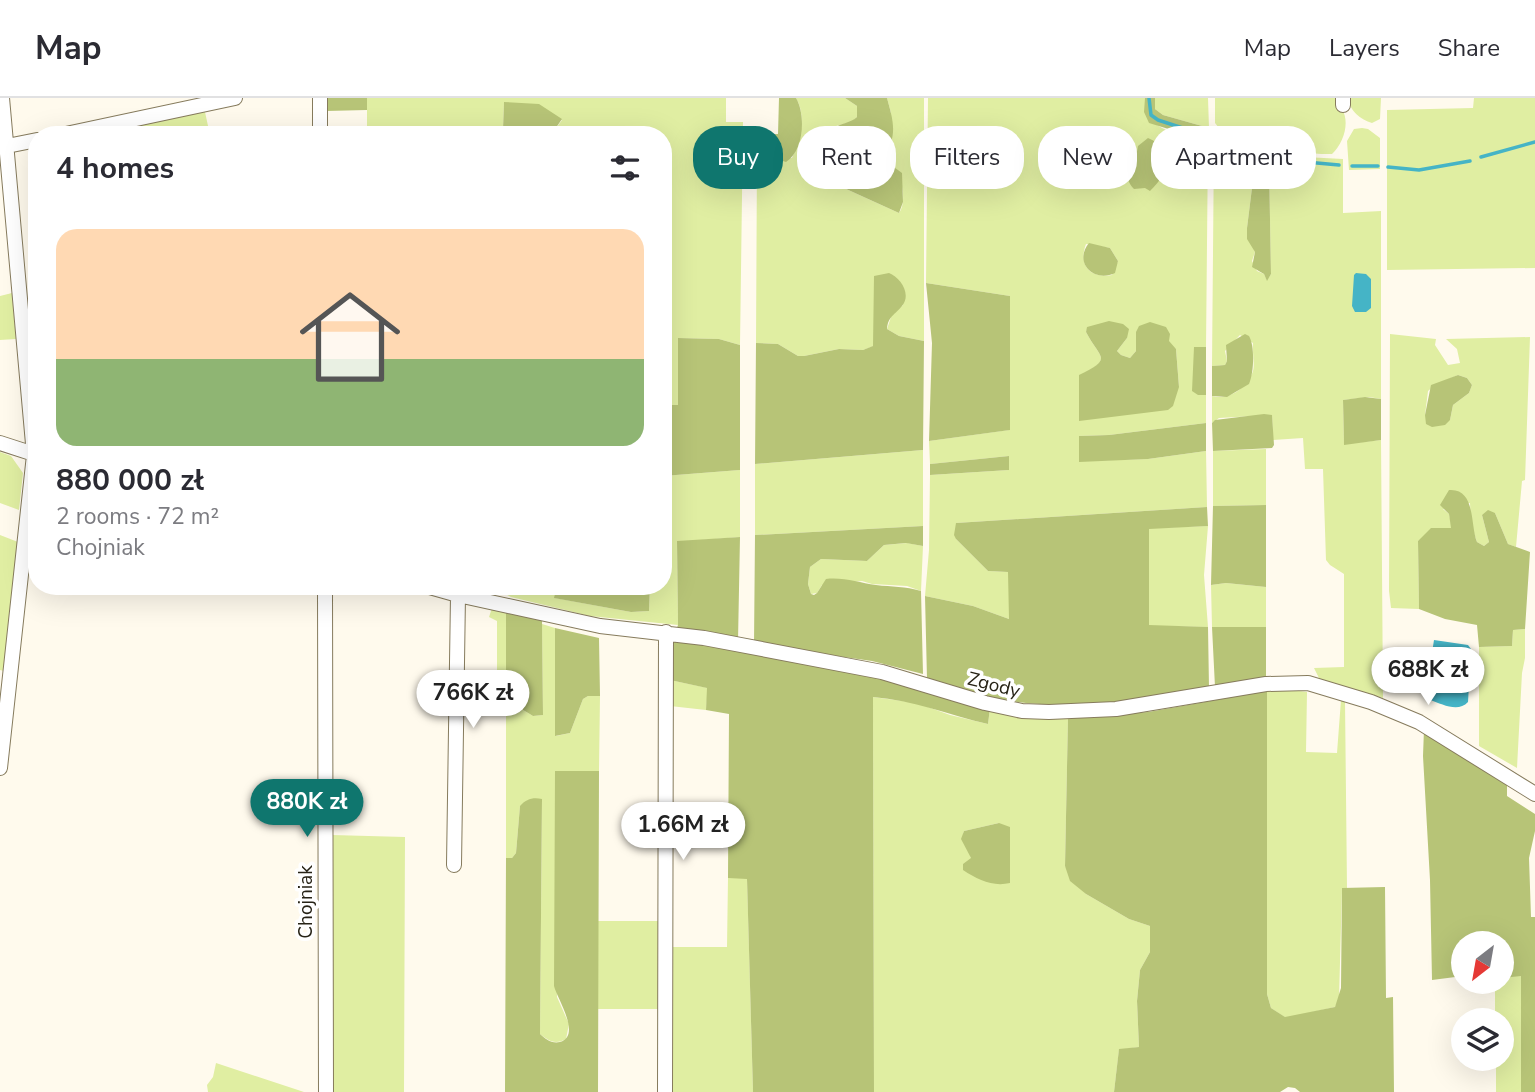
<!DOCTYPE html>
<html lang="en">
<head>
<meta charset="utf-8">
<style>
	body { margin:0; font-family:"Nunito Sans",sans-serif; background:#f7f7f7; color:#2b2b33; height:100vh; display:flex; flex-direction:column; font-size:26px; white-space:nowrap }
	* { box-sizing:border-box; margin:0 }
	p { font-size:23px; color:#7c7c81 }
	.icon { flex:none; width:38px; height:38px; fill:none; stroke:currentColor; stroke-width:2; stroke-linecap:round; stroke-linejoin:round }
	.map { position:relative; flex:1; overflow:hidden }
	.side { position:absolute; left:28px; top:28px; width:644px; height:469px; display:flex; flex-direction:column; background:#fff; border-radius:28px; box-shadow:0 7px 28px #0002 }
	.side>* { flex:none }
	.hud { position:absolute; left:693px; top:28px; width:665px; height:63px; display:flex; gap:14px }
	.needle { width:46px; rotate:211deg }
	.fabs { position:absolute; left:1451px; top:833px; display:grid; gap:14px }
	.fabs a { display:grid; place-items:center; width:63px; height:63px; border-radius:50%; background:#fff; box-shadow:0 7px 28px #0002; font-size:35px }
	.price { position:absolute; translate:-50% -60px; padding:0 16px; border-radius:24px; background:#fff; color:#222; font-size:23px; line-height:46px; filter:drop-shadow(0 2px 4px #0008) }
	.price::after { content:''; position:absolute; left:50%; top:42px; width:21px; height:16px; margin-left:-10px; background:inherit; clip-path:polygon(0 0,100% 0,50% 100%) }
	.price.active { background:#0f766e; color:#fff }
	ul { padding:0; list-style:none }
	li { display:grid; align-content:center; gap:14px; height:371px; padding:0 28px }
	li+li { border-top:2px solid #e1e1e2 }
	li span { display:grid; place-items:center; height:217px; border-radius:21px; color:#555 }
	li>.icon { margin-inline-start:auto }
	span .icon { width:126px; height:126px; fill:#fffc; stroke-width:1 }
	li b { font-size:30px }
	h2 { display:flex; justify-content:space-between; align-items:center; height:84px; padding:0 28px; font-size:30px }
	.tag { padding:0 24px; border-radius:28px; background:#fff; box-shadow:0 7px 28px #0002; font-size:24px; line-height:63px }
	.tag.active { background:#0f766e; color:#fff }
	header { display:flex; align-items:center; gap:42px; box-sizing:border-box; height:98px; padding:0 35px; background:#fff; border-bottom:2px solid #e1e1e2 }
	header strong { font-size:33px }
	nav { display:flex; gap:38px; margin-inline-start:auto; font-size:24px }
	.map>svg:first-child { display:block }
</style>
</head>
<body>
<header>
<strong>Map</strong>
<nav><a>Map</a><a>Layers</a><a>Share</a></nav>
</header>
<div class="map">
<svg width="1535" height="994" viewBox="0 0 1535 994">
	<rect width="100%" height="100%" fill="#fffaed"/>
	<path fill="#e0eea2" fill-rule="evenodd" d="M367,0H726V24H743L740,247L719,241L678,240V307H667L663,310V37H593L580,34L577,37H551L562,22L504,4L503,31L507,37H367Z
		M796,0H845L857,8V19L852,24L836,28L839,42L859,57L857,62L844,68L830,56L814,69L844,90L899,115C907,104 902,81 895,70C889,62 878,62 881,48L888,46L891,15L887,0H924V243L899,238L887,231L892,216L903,207L874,179V248L863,252L839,251L804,258H798L778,246L756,245L757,56L771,60H792C800,41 807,19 796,0Z
		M928,0H1145C1144,35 1180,35 1208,43L1206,249H1194L1198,297H1206V325L1109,337L1079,338V363L1148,361L1206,353L1207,409L956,425V441L988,473L1009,474V521L973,508L925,498L929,452L930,377L1009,372V358L930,366L929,343L1009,332L1010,198L926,185ZM1086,146L1110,150L1118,163L1112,177C1090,181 1078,167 1086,146ZM1088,229L1127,240L1117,253L1121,257L1130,260L1136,253V234L1176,251L1179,289L1079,278C1114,260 1100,261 1086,234Z
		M1155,0H1208L1209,30L1163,17L1155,11Z
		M1215,0H1336V10L1342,11C1350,24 1344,45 1332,56C1299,57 1249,45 1219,30L1215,25Z
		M1348,0H1381L1380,21L1372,25C1361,22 1349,12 1348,0Z
		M1474,0H1535V170L1387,172V12L1473,10Z
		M205,14L210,37H110L109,33Z
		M1362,30L1368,31L1380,40V71L1349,72L1347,43L1354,31Z
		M1214,43L1256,58L1247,130L1255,154L1252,163L1257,173L1264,176L1267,182L1271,176L1269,66L1271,62H1277L1278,53L1299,59L1298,68L1306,69L1305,59L1343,61V115L1381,113V301L1369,299L1343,302L1344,346L1381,342L1383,600L1320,582L1314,570L1344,569V476L1330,467L1326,462L1323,371H1305L1303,340L1273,342L1272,317L1219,320L1212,325V298C1229,303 1248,289 1253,273C1255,266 1252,253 1253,245L1240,237L1225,253L1227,263L1225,267L1212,268Z
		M12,195L16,241L0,242V198Z
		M1390,236L1436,241L1435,247L1448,267L1460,265L1457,251L1446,241L1530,239L1525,382L1522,383L1516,449L1508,446L1495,415L1482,417L1489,444L1484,448L1477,444L1471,426L1470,405L1443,411L1449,416L1452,430L1418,443L1419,511L1391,510L1389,493ZM1458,277L1467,280L1472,287L1469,295L1453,307L1450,322L1425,317L1428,293L1435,287Z
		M1266,351V407L1213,408V353Z
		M923,352V428L755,437V366Z
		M0,354L11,358L23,375L19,412L0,405Z
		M740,372V439L677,444L678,527L590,518L511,499L498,492V488H557L555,500L631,514L649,513L650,488H663V378Z
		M1208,428L1204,477L1208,529L1149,528V430Z
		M0,437L18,444L4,573L0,572Z
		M907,445L923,448L921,493L907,488L872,486L862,483L822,487L817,495L811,496L808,486L810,469L821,461L867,463L884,447Z
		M1226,485L1266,489V529H1212L1211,487Z
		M492,510L507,513L506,593H461V584L497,583V523L489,519Z
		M542,526L555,530L556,638L570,635L583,601L588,598H600L599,673L555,674L557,899L569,926L566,941C555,947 549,943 540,936L542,701L520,708L516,755L512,760H506V607H515L533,618L543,617Z
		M1525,531V560L1522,575L1517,670L1479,648V549L1512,548L1513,532Z
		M670,582L708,590L706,612L670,608Z
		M1292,592L1307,594L1306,654L1337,655L1341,602L1345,603L1347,790L1342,791L1339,901L1335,909L1286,920L1271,910L1267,896V593Z
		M873,599L917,605L950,617L988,626L990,610L1068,619L1065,768L1086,796L1129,821L1150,828V854L1140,872L1137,903L1139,949L1119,952L1114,994H874ZM999,725L971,760C969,748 960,747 964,733Z
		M332,737L405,739L404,994H332Z
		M728,780H747L753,994H672L673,849H727Z
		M598,823H661L660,911H598Z
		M1521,877V994H1496V961H1502V922H1495V884H1502V880Z
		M216,965L304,994H208L207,987L213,979Z"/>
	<path fill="#b7c477" d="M326,0H367V12L326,13Z
		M779,0H796C806,17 804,53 786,64L762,56V37L778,36Z
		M845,0H887C891,15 896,30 891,44L881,48C878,63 893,67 902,75L903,104L899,115L844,90L814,69L812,63L816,55L823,52C838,60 838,75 857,62L859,56L839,42L833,32C840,24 850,26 857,19V8Z
		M1145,0H1155V11L1163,17L1209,30L1208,43L1149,25L1144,14Z
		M504,4L539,6L562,21L551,37H507L503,31Z
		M1215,34L1278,53L1277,62L1271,63L1269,66L1271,176L1267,183L1264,176L1252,169L1255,154L1247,141V130L1256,58L1214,43Z
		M1148,40C1177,52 1169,75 1150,93L1145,90L1134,91C1127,85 1125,72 1126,63L1136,59L1138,48Z
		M1089,145L1110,150L1118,163L1115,175C1094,185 1073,165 1089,145Z
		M889,175C900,179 912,196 902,208C895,217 888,218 887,231L899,238L924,243L923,352L755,366L756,245L778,246L798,258H804L839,251L863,252L873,248L874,178Z
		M926,185L1010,198V332L929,343L932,245Z
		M1109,223L1123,226L1129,231L1127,240L1117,253L1121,257L1130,260L1136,253V234L1139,228L1150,224L1166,229L1170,236L1169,243L1176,251L1179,289L1173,308L1168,312L1079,323V277C1114,260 1100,261 1086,234L1087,229Z
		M1245,236L1249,238C1255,248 1254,275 1249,286L1227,299L1212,298V268L1225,267L1227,263L1226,247Z
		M678,240L719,241L740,247V372L663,378V310L667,307H678Z
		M1194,249H1206V297H1198L1192,293Z
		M1458,277L1467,280L1472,287L1469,295L1453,307L1450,322L1445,327L1432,329L1426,326L1425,317L1431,287Z
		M1365,299L1381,301V342L1344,347L1343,302Z
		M1264,316L1272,317L1274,347L1272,350L1213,353L1212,325L1215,322Z
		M1206,325V353L1148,361L1079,364V338L1109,337Z
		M1009,358V372L930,377V366Z
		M1449,392C1476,390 1470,427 1477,444L1484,448L1489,444L1482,417L1488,412L1495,415L1508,446L1530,454L1525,531L1513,532L1512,548L1479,549L1477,527L1445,521L1419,511L1418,443L1431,430H1451L1449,416L1440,407Z
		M1266,407V489L1226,485L1211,487L1213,408Z
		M1207,409L1208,428L1149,431V527L1208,529L1209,590C1144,602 1076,613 1010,603C983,599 954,588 927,581L925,498L973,508L1009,521L1008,474L988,473L956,441L954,437L956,425Z
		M923,428V448L906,445L884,447L867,463L821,461L810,469L808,486L811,496L814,497L817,495L826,481C844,479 859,485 876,487C892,489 905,488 921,493L923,576L872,563L754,546L755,437Z
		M740,439L738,543L676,532L678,527L677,443Z
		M557,488H650L649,513L631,514L554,500Z
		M506,515L542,522L543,617L533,618L515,607H506Z
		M1212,529H1266V579L1215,589Z
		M555,530L599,540L600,598H588L583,601L570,635L555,638Z
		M680,541L872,575L990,610L988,626C949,617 913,602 873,599L874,994H753L747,781L728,780L729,616L706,612L707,590L670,582V543Z
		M1267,593V896L1271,910L1285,919L1335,909L1341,890L1342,790L1385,789L1386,900L1393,899L1394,994H1300L1295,990L1288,989L1280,994H1114L1119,951L1139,949L1137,903L1140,872L1150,854V828L1129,821L1086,796L1070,783L1065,768L1068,619L1148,614Z
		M1424,631L1507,684V698L1535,716V733L1529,760L1531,819H1535V994H1521V878L1502,880V845H1463V878L1432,882L1430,782L1423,658Z
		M555,673H599L598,994H505L506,760H512L516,755L520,708C526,701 533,699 542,701L540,936C545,941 552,946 560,944C582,938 557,900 554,888Z
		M999,725L1010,729V785C993,789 978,782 963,772V766L971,760L961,741L964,733Z"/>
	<path fill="#45b4c6" d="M1356,175L1366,176L1371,181V210L1366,214H1355L1352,208L1354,177Z
		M1434,542L1468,547L1471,551L1468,604C1458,615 1442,606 1430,602L1426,593Z"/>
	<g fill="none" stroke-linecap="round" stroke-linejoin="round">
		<path stroke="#45b4c6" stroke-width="3.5" d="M1149,0L1151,17L1158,22L1204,37
			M1216,40L1297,62
			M1481,59L1535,44
			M1306,64L1339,67
			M1352,68H1378
			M1388,69L1419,72L1470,63"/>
		<g stroke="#867b5d" stroke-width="16">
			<path id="minor" d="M1343,0V7
				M61,37L235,0
				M320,37V0
				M7,48L37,42
				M0,345L37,357
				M325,488L326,994
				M426,488L458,497L600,528L704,540L882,574L985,605L1022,613L1049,614L1116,611L1266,586L1308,585L1371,604L1419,624L1535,696
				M0,670L34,357L2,0
				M454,767L458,497
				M665,994L666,534"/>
		</g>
		<use href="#minor" stroke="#fff" stroke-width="14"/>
	</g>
	<g text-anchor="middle" stroke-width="7" stroke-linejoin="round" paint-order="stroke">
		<g font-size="19" fill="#272316" stroke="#fff">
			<text transform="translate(994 586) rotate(14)" y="7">Zgody</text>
			<text transform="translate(305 804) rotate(-90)" y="7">Chojniak</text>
		</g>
	</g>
</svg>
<div class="fabs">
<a><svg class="needle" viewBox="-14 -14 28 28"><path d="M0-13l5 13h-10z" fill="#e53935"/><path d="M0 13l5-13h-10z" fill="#7c7c81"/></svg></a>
<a><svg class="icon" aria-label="layers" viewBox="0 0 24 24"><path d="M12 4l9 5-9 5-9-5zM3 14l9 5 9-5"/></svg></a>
</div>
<b class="price" style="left:1428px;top:609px">688K zł</b>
<b class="price" style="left:473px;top:632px">766K zł</b>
<b class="price active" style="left:307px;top:741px">880K zł</b>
<b class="price" style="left:683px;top:764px">1.66M zł</b>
<div class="hud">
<a class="tag active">Buy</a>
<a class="tag">Rent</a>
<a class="tag">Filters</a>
<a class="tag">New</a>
<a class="tag">Apartment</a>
</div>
<section class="side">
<h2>4 homes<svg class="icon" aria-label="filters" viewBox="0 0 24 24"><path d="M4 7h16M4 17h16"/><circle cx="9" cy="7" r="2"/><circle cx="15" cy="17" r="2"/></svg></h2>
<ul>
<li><span style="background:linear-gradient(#ffd9b3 60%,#8fb573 0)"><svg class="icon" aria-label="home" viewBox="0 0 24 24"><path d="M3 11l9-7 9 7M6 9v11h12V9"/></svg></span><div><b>880 000 zł</b><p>2 rooms · 72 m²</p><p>Chojniak</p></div></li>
</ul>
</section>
</div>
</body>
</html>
